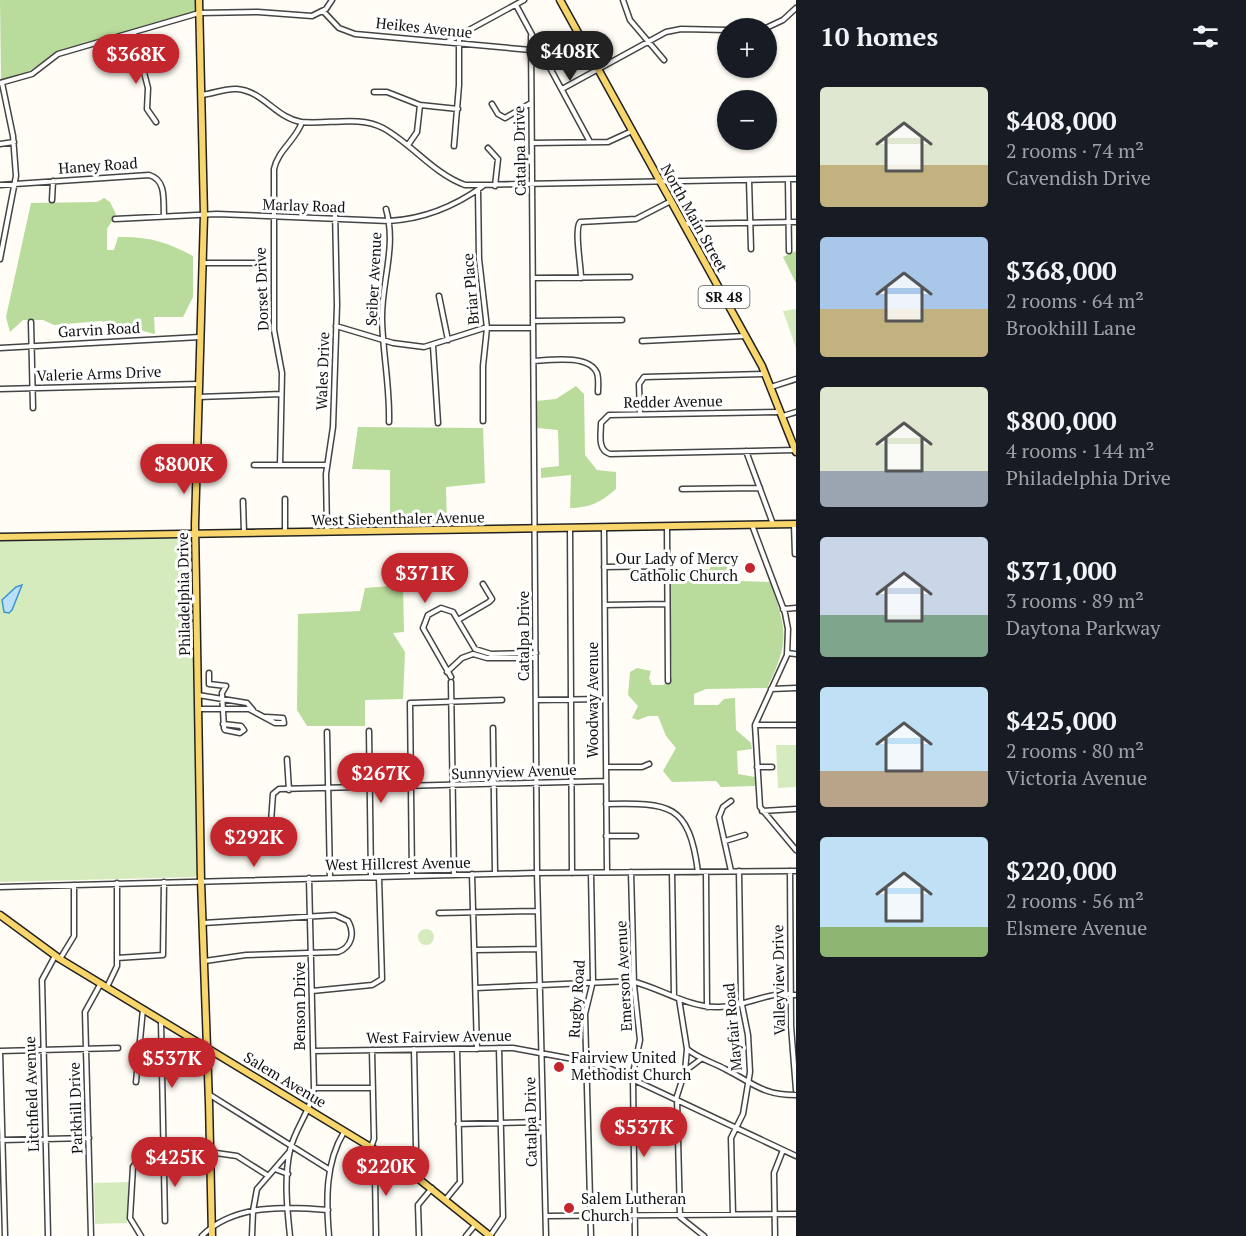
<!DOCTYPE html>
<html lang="en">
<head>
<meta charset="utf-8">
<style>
	body { margin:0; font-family:"PT Serif",serif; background:#20242c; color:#f1f3f6; height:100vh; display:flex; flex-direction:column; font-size:22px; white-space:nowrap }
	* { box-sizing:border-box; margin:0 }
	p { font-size:20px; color:#9ea1a6 }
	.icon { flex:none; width:33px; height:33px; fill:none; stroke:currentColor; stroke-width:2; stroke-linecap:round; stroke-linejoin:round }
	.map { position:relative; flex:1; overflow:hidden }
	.details { display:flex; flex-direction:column; background:#171b24; width:450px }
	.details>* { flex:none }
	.fabs { position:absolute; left:717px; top:18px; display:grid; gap:12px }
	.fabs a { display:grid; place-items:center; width:60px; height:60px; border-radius:50%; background:#171b24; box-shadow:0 2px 4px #0004; font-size:30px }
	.price { position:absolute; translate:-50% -51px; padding:0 14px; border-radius:21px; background:#c4262e; color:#fff; font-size:20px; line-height:39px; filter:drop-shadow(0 2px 3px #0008) }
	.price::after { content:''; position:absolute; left:50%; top:36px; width:18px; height:14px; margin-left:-9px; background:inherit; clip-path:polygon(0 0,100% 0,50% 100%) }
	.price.active { background:#222; color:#fff }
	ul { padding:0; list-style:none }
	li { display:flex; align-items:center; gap:18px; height:150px; padding:0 24px }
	li span { display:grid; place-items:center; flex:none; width:168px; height:120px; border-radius:6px; color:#555 }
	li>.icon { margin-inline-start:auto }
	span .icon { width:72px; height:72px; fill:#fffc; stroke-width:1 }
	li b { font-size:26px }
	h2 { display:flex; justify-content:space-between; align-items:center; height:72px; padding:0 24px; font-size:26px }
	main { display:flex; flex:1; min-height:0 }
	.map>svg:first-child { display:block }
</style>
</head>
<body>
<main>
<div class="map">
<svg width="796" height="1236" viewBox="0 0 796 1236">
	<rect width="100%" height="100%" fill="#fffdf5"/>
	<path fill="#d5ebbd" d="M796,309V348L783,311Z
		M189,536L193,540L197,875L195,877L0,882V541Z
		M776,745H796V787L778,788Z
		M418 937a8 8 0 1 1 16 0a8 8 0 1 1-16 0Z
		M129,1182L127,1223L95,1224L94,1183Z"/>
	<path fill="#b9dc9c" d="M0,0H196V13L57,52L25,74L1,80Z
		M104,198L110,202L116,214L107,229V250H114L118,237C147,236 168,242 193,256V297L183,317H154L155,334L101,321L54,325L43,320H23L10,332L6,317L31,203L97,202Z
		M796,251V283L783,257Z
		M576,386L584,394L585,455L597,470L616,472V489C601,502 590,508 570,508L571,475L541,478V468L559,466L558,430L537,428L536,401L556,399Z
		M358,427L483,428L485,483L446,487L447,526L390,527V470L352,469Z
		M718,559L726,564L738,581L770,582C787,630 790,641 767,688L706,689L694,694V705H718L724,699L735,698L736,730L751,743L752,749L737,751L738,774L755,777V786L721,787L716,781L672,782L663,771L676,748L666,736L658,716H648L638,720L632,718L638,706L628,695L630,672L637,668L651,671L649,678L652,685H663L672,678L669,582C681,573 694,565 709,570L713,562Z
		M403,585L404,632L393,633L405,652L403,699L365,700V726H307L297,710L298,614L360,611L365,588Z"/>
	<path fill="#b9e0f7" stroke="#3f96cf" stroke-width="1.5" d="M22,585L12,610L9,613L4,612L2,600L16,587Z"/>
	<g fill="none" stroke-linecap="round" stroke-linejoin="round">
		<g stroke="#444" stroke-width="7">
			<path id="minor" d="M623,0L630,20L664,60
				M516,5L590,142
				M323,11L339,28L355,34L531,50
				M766,28L783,20L796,8
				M134,33L148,88L147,109L156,122
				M531,36L537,873L546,1236
				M447,42L524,0
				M0,83L32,74L58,54L199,13L258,12L312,16L326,9L332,0
				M562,89L666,32L681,29L728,30
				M374,92H387L420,105L458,109
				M201,95C213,94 225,88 237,89C263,91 276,118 301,122C327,125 359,115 383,128C412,144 434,174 465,185L796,179
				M492,104L498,114L505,118L531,103
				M532,143L608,142L632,131
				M0,144L14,142
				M408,145L417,132L420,105
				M454,146L459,85V36
				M488,148L498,159L495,186
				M749,180L751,249
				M788,180L789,251
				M0,185L149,175C167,180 163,201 164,216
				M478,190L479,259L487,328L483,366V421
				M52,200L53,181
				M386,209C397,247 381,283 382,320C383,354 390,388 389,422
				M115,219L217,214L389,221C424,219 454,207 483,186
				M684,224L796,222
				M0,259L16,176L13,136L2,83
				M202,263H256
				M533,278L630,277
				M581,278C581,265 574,230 580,222L636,219L671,201
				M439,296L448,340
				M534,321L622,320
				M31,322L33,408
				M336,326L393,343L424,347L484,328H533
				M642,341L745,336
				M433,346L438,423
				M0,348L200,337
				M534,361C550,360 589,354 597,373C599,379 598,386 598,392
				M771,387L796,379
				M0,389L198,384
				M198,397L281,394
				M780,412L609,415L601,423C601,434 597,450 610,454L795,450
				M640,414L639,384L644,377L765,374
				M783,416L796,412
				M746,451L773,524
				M254,465H327
				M280,465L282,373L274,330V169C278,150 296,140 302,122
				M682,489L760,488
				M285,499V532
				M243,501L244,533
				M752,525L785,613L788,629L787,655L755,725L760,807L796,850
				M794,525L795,554
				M667,526L668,681
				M604,527L607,872
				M570,528L572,873
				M327,531L326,474L333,427L337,305L335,210
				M604,567L666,566
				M605,605L667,604
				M783,609L796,608
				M458,620L489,602L492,599L483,584
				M787,653L796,654
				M447,672L462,658L473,654L487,658H535
				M209,673V684L226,686L222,693L224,728L225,730L240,733L244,730L241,726L223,724
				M451,677L423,628L428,615L441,608L453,612L475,649L491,654L536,653
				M451,682L454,875
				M771,689L796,688
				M198,695L247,703L253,710
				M536,700L605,699
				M198,709H249L275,723H284L283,718L266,717
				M755,725H796
				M493,728L495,874
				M369,731L371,877
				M327,732L330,878
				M287,759L289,790
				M606,767H642L649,764
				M757,767H772
				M606,804C668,803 689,802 698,872
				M762,811L796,809
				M271,822L273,794L279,789L606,781
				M606,836H636
				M725,841L745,835
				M731,871L719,817L723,807L731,801
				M790,871L791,1026L796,1090
				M631,872L634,985L640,1040L632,1078
				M672,872L674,996
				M706,872L707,1007
				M472,874L477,1049
				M412,876L410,703L502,700
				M0,887L533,873L796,871
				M439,913L538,911
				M203,923L335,915L348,921C355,933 352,947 338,952L246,955L205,961
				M475,950L539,949
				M117,958L163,955L164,882
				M60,959L74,936V885
				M107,987L117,966V883
				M476,988L631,981C661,988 688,1008 719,1007C747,1007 768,990 796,995
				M312,991L372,985L382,979L379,877
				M161,1021L165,1221
				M687,1049C699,1059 712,1062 725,1069C753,1083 762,1095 796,1095
				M0,1051L5,1236
				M0,1051L118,1048
				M313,1051L513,1048L600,1064L796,1156
				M685,1071L701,1059
				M633,1078L635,1236
				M136,1082L143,1009
				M314,1088H373
				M210,1095L330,1170
				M676,1099L685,1071L687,1049L679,999
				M677,1099L680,1217L704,1236
				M458,1124L543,1122
				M2,1140L89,1138
				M371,1147L374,1139L372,1050
				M209,1152L237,1156L267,1175
				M406,1168L416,1149L414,1049
				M275,1169L288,1174
				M446,1199L460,1182L457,1049
				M733,1214L731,1138L743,1114L750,1072L748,1035L741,1000L739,871
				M546,1216L796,1214
				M48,1236L42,980L55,956
				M91,1236L85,1012L101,983
				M141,1236L130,1218L133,1167L139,1158L164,1156
				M202,1236C233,1204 287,1206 328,1210
				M252,1236L253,1211L257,1189L290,1151
				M290,1236C287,1209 284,1177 290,1150C295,1128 311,1111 314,1088L309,878
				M329,1236C326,1201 325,1163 344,1132
				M376,1236L375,1176L386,1156
				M419,1236L418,1205L432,1188
				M466,1236L475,1225
				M490,1236L503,1217L499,1048
				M591,1236L585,1014L593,981L591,873
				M775,1236L774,1173L783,1150"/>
		</g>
		<g stroke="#222" stroke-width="9">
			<path id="major" d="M199,0L204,215L195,525L201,881L209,1103
				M560,0L762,366L796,452
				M0,537L796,524
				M0,915L60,959L405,1168L490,1236
				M209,1102L212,1236"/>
		</g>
		<use href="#minor" stroke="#fff" stroke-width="4"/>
		<use href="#major" stroke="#f9d66b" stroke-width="6"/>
	</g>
	<g fill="#c4262e" stroke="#fff" stroke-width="2">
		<circle cx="750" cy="568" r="6"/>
		<circle cx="559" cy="1067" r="6"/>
		<circle cx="569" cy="1208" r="6"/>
	</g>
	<g text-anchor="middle" stroke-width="6" stroke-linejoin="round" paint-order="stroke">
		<rect fill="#fff" stroke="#585858" stroke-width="1.5" x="698.5" y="286" width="51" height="22" rx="4.5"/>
		<g font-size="14" font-weight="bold" fill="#111">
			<text x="724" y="302">SR 48</text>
		</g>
		<g font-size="15" fill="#111" stroke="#fff">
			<text transform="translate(424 28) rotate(6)" y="5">Heikes Avenue</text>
			<text transform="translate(520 151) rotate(-91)" y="5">Catalpa Drive</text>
			<text transform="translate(98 166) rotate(-4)" y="5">Haney Road</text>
			<text transform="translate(304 206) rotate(2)" y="5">Marlay Road</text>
			<text transform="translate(694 218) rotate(61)" y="5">North Main Street</text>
			<text transform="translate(374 279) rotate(-87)" y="5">Seiber Avenue</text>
			<text transform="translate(262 289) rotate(-92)" y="5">Dorset Drive</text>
			<text transform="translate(471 289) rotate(-95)" y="5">Briar Place</text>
			<text transform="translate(99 330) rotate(-3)" y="5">Garvin Road</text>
			<text transform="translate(323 371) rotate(-88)" y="5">Wales Drive</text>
			<text transform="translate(99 374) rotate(-2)" y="5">Valerie Arms Drive</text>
			<text transform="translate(673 402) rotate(-1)" y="5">Redder Avenue</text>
			<text transform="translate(398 519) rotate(-1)" y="5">West Siebenthaler Avenue</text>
			<text transform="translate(184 594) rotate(-91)" y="5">Philadelphia Drive</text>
			<text transform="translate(524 636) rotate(-90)" y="5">Catalpa Drive</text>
			<text transform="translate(593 700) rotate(-90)" y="5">Woodway Avenue</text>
			<text transform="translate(514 772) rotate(-2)" y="5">Sunnyview Avenue</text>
			<text transform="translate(398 864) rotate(-1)" y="5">West Hillcrest Avenue</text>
			<text transform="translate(624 976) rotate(-93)" y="5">Emerson Avenue</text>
			<text transform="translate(779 980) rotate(-91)" y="5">Valleyview Drive</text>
			<text transform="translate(577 999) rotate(-86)" y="5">Rugby Road</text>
			<text transform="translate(300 1006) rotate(-90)" y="5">Benson Drive</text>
			<text transform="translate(733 1027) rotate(-95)" y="5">Mayfair Road</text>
			<text transform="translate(439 1037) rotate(-1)" y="5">West Fairview Avenue</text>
			<text transform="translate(285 1080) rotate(31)" y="5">Salem Avenue</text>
			<text transform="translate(32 1094) rotate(-92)" y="5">Litchfield Avenue</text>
			<text transform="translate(76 1108) rotate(-92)" y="5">Parkhill Drive</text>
			<text transform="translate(531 1122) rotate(-91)" y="5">Catalpa Drive</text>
		</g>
		<g font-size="15" fill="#111" stroke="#fff" text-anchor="start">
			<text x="738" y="564" text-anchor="end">Our Lady of Mercy<tspan x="738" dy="17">Catholic Church</tspan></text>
			<text x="571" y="1063">Fairview United<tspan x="571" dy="17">Methodist Church</tspan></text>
			<text x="581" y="1204">Salem Lutheran<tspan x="581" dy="17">Church</tspan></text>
		</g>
	</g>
</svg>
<div class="fabs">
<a>+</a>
<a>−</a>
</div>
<b class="price active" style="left:570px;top:82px">$408K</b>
<b class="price" style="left:136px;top:85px">$368K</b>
<b class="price" style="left:184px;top:495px">$800K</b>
<b class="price" style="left:425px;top:604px">$371K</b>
<b class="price" style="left:381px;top:804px">$267K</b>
<b class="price" style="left:254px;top:868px">$292K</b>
<b class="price" style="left:172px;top:1089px">$537K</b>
<b class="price" style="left:644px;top:1158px">$537K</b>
<b class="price" style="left:175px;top:1188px">$425K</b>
<b class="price" style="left:386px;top:1197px">$220K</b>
</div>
<section class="details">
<h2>10 homes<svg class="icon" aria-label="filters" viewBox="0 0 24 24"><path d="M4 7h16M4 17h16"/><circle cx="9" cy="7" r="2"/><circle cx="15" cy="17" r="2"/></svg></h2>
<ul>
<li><span style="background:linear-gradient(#dfe7d0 65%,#c2b280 0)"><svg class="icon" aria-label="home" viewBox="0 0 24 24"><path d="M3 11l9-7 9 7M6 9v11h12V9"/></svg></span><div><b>$408,000</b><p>2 rooms · 74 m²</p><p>Cavendish Drive</p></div></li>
<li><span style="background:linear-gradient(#a9c7e8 60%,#c2b280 0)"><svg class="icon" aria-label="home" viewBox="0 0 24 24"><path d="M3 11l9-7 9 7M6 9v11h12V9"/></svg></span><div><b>$368,000</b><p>2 rooms · 64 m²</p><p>Brookhill Lane</p></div></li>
<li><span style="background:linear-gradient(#dfe7d0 70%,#9aa5b1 0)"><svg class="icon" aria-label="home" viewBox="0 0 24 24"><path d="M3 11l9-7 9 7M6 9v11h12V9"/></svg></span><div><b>$800,000</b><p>4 rooms · 144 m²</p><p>Philadelphia Drive</p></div></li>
<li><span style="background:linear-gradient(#c9d6e8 65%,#7fa58c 0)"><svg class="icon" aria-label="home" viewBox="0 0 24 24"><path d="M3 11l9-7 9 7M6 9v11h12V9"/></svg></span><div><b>$371,000</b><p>3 rooms · 89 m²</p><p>Daytona Parkway</p></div></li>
<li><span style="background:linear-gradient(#bfe0f5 70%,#b9a48a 0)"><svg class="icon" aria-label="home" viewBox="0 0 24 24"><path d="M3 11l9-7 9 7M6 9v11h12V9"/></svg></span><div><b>$425,000</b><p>2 rooms · 80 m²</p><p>Victoria Avenue</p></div></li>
<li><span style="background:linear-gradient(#bfe0f5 75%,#8fb573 0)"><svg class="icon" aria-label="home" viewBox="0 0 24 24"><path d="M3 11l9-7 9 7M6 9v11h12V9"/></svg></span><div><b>$220,000</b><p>2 rooms · 56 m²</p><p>Elsmere Avenue</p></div></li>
</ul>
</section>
</main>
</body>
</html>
